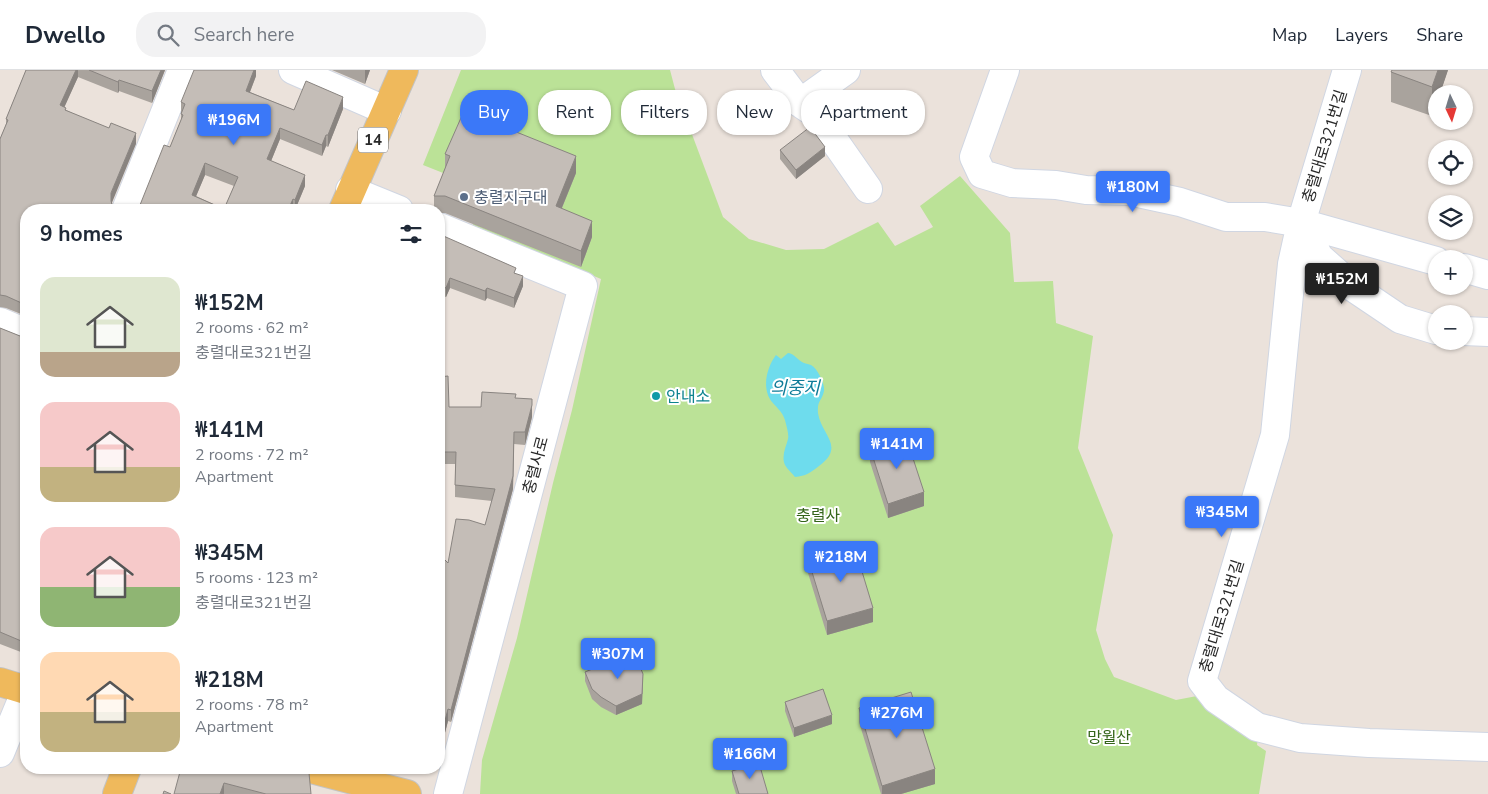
<!DOCTYPE html>
<html lang="en">
<head>
<meta charset="utf-8">
<style>
	body { margin:0; font-family:"Nunito Sans","Noto Sans KR",sans-serif; background:#f2f2f3; color:#1f2937; height:100vh; display:flex; flex-direction:column; font-size:19px; white-space:nowrap }
	* { box-sizing:border-box; margin:0 }
	p { font-size:16px; color:#747a83 }
	.icon { flex:none; width:28px; height:28px; fill:none; stroke:currentColor; stroke-width:2; stroke-linecap:round; stroke-linejoin:round }
	.map { position:relative; flex:1; overflow:hidden }
	.drawer { position:absolute; left:20px; top:134px; width:425px; height:570px; display:flex; flex-direction:column; background:#fff; border-radius:20px; box-shadow:0 1px 4px #0004 }
	.drawer>* { flex:none }
	.banner { position:absolute; left:460px; top:20px; width:475px; height:45px; display:flex; gap:10px }
	.needle { width:32px; rotate:176deg }
	.tools { position:absolute; left:1428px; top:15px; display:grid; gap:10px }
	.tools a { display:grid; place-items:center; width:45px; height:45px; border-radius:50%; background:#fff; box-shadow:0 1px 4px #0004; font-size:25px }
	.price { position:absolute; translate:-50% -42px; padding:0 11px; border-radius:5px; background:#3b78f8; color:#fff; font-size:16px; line-height:32px; filter:drop-shadow(0 1px 2px #0008) }
	.price::after { content:''; position:absolute; left:50%; top:30px; width:15px; height:11px; margin-left:-8px; background:inherit; clip-path:polygon(0 0,100% 0,50% 100%) }
	.price.selected { background:#222; color:#fff }
	ul { padding:0; list-style:none }
	li { display:flex; align-items:center; gap:15px; height:125px; padding:0 20px }
	li span { display:grid; place-items:center; flex:none; width:140px; height:100px; border-radius:15px; color:#555 }
	li>.icon { margin-inline-start:auto }
	span .icon { width:60px; height:60px; fill:#fffc; stroke-width:1 }
	li b { font-size:21px }
	h2 { display:flex; justify-content:space-between; align-items:center; height:60px; padding:0 20px; font-size:21px }
	.pill { padding:0 18px; border-radius:20px; background:#fff; box-shadow:0 1px 4px #0004; font-size:18px; line-height:45px }
	.pill.selected { background:#3b78f8; color:#fff }
	header { display:flex; align-items:center; gap:30px; box-sizing:border-box; height:70px; padding:0 25px; background:#fff; border-bottom:1px solid #e0e1e3 }
	header strong { font-size:24px }
	nav { display:flex; gap:28px; margin-inline-start:auto; font-size:18px }
	.search { width:350px; height:45px; background:#f2f2f3; display:flex; align-items:center; gap:12px; box-sizing:border-box; padding:0 18px; border-radius:20px; color:#747a83; font-size:19px }
	.map>svg:first-child { display:block }
</style>
</head>
<body>
<header>
<strong>Dwello</strong>
<div class="search"><svg class="icon" aria-label="search" viewBox="0 0 24 24"><circle cx="10" cy="10" r="6"/><path d="M15 15l6 6"/></svg>Search here</div>
<nav><a>Map</a><a>Layers</a><a>Share</a></nav>
</header>
<div class="map">
<svg width="1488" height="724" viewBox="0 0 1488 724">
	<rect width="100%" height="100%" fill="#ebe2db"/>
	<path fill="#bbe297" d="M461,0H670L675,19L723,147L749,169L786,180L824,179L878,152L895,176L933,157L920,136L960,106L1010,163L1014,212L1053,211L1056,253L1093,266L1078,378L1113,465L1096,560L1105,589L1114,607L1176,630L1197,626L1258,667L1257,675L1266,681L1259,724H480L482,690L517,568L553,413L572,340L601,209L473,155L486,120L423,95Z"/>
	<path fill="#6edced" d="M788,283C795,284 797,290 804,293C806,294 809,294 811,295C818,299 825,314 824,321C822,331 817,330 818,343C821,365 846,376 819,396C810,403 806,406 795,407C792,403 787,399 785,395C781,386 786,377 788,369C789,365 787,358 786,354C784,343 778,339 772,332C761,318 767,297 776,285L781,289Z"/>
	<g fill="none" stroke-linecap="round" stroke-linejoin="round">
		<g stroke="#d0d6e2" stroke-width="30">
			<path id="minor" d="M293,0L387,41
				M775,0L800,33L815,43L868,119
				M1005,0L974,87L982,104L1012,113L1056,115L1086,120L1129,121L1180,132L1226,147H1265L1301,153L1436,191
				M1347,0L1301,153L1292,194L1275,365L1202,611L1216,629L1257,657L1300,668L1369,673L1488,677
				M800,33L846,0
				M350,120L399,140
				M126,140L182,0
				M1301,153L1319,187L1354,218L1400,249L1436,260
				M439,157L583,216L448,724
				M1464,198L1488,205
				M0,252L26,263
				M1464,261L1488,262
				M0,683L26,620"/>
		</g>
		<g stroke="#c3c3c3" stroke-width="30">
			<path id="major" d="M343,140L404,0
				M0,612L26,620
				M307,698L407,724
				M117,724L127,698"/>
		</g>
		<use href="#minor" stroke="#fff" stroke-width="28"/>
		<use href="#major" stroke="#efb95c" stroke-width="28"/>
	</g>
	<path fill="#a9a39d" fill-rule="evenodd" d="M26,0H165L152,33L119,21L118,23L78,7L64,37L66,40L136,74L26,140V246L6,238L0,237V69L6,54V49Z
		M256,0V6L250,22L294,40L343,39L328,77L326,76L322,86L280,69L271,91L305,116L295,140H136L140,135L170,77L181,50V32ZM205,105L234,116L224,139L196,126Z
		M332,0H370L365,14Z
		M1392,0H1448L1432,46L1391,32V2Z
		M780,80L825,86L796,109L780,89Z
		M445,84L576,103L562,138L592,167L581,197L445,143H439V140H434V126L445,99Z
		M439,164L516,204L523,216L514,238L487,228L485,231L450,218L446,227L439,225Z
		M0,258L20,266L26,267V584L0,574Z
		M439,307L449,337H481L516,328L532,347L525,375L514,374L513,419L451,652L448,651L439,686L448,493L485,455L492,431L455,427V394H439Z
		M870,378L924,436L888,448L870,392Z
		M808,489L873,552L827,565L808,503Z
		M585,602L643,614L642,634L616,645L601,637L592,629L585,611Z
		M785,632L832,654L794,667L785,641Z
		M859,638L935,714L901,724H881L859,652Z
		M273,698V703L311,724H174Z
		M732,701L768,724H736L732,711Z"/>
	<path fill="#898480" d="M76,0H78V7L60,47V35Z
		M161,0H165L152,33V21Z
		M254,0H256V6L246,32V21Z
		M365,0H370L365,14Z
		M1438,0H1448L1440,24H1436V33L1432,46V17Z
		M119,10V21L118,23V12Z
		M343,27V39L328,77V65Z
		M280,58V69L267,101V89Z
		M136,63V74L111,135V140V123Z
		M326,65V76L322,86V75Z
		M825,77V86L796,109V100Z
		M576,86V103L556,152V136Z
		M205,93V105L192,136V125Z
		M305,105V116L295,140V130Z
		M293,129V140H288Z
		M592,151V167L581,197V181Z
		M523,206V216L514,238V228Z
		M450,208V218L446,227V218Z
		M487,218V228L485,231V221Z
		M532,335V347L525,375V362Z
		M514,362L513,419L451,652V640Z
		M924,422V436L888,448V434Z
		M873,538V552L827,565V551Z
		M643,604L642,634L616,645V636Z
		M448,639V651L439,686V674Z
		M832,645V654L794,667V658Z
		M935,699V714L901,724H882V716Z
		M224,713V724H220Z"/>
	<path fill="#c4bdb7" stroke="#898480" fill-rule="evenodd" d="M26,0H76L60,35L66,38L65,40L109,58L111,53L136,63L111,123V131L113,138L116,140H26V235L6,226L0,225V69L8,50L6,49Z
		M89,0H161L152,21L119,10L118,12Z
		M194,0H254L246,21L294,40L306,11L343,27L328,65H326L322,75L280,58L267,89L305,105L295,130L293,129L288,140H136L140,135L164,75L170,77L183,45L181,44L185,34L181,32ZM205,93L238,107L224,139L192,125Z
		M1392,0H1438L1432,17L1391,2Z
		M464,41L576,86L556,136L592,151L581,181L445,126H434L450,86L445,84Z
		M810,57L825,77L796,100L780,80Z
		M439,164L516,198L514,203L523,206L514,228L487,218L485,221L450,208L446,218L439,215Z
		M0,258L20,266L26,267V573L0,562Z
		M448,306L449,337H481L482,322L516,324L515,328L532,329V335L525,362H514L513,406L451,640L448,639L439,674V484L448,493L456,449L469,450L485,455L495,419L455,415L456,382H439V307Z
		M906,367L924,422L888,434L870,378Z
		M854,475L873,538L827,551L808,489Z
		M634,582L643,604L642,624L616,636L601,627L592,619L585,602Z
		M823,619L832,645L794,658L785,632Z
		M911,622L935,699L882,716L859,638Z
		M759,693L768,724H739L732,701Z
		M181,698H273L271,703L302,701L309,703L311,724H266L224,713L220,724H174Z
		M164,721L171,724H163Z"/>
	<circle fill="#5c6f8a" stroke="#fff" stroke-width="2" cx="464" cy="127" r="5"/>
	<circle fill="#0f9aa8" stroke="#fff" stroke-width="2" cx="656" cy="326" r="5"/>
	<g text-anchor="middle" stroke-width="4" stroke-linejoin="round" paint-order="stroke">
		<rect fill="#fff" stroke="#696969" stroke-width="1" x="358" y="57.5" width="30" height="25" rx="4"/>
		<g font-size="15" font-weight="bold" fill="#292929">
			<text x="373" y="75">14</text>
		</g>
		<g font-size="16" fill="#292929" stroke="#fff">
			<text transform="translate(1324 76) rotate(-73)" y="6">충렬대로321번길</text>
			<text transform="translate(535 395) rotate(-75)" y="6">충렬사로</text>
			<text transform="translate(1221 546) rotate(-73)" y="6">충렬대로321번길</text>
		</g>
		<g font-size="16" fill="#4e5e75" stroke="#fff" text-anchor="start">
			<text x="474" y="133">충렬지구대</text>
		</g>
		<g font-size="16" fill="#0d838f" stroke="#fff" text-anchor="start">
			<text x="666" y="332">안내소</text>
		</g>
		<g font-size="16" fill="#34651a" stroke="#fff">
			<text x="818" y="451">충렬사</text>
			<text x="1109" y="673">망월산</text>
		</g>
		<g font-size="18" font-style="italic" fill="#0e7b98" stroke="#fff">
			<text x="795" y="324">의중지</text>
		</g>
	</g>
</svg>
<div class="tools">
<a><svg class="needle" viewBox="-14 -14 28 28"><path d="M0-13l5 13h-10z" fill="#e53935"/><path d="M0 13l5-13h-10z" fill="#747a83"/></svg></a>
<a><svg class="icon" aria-label="locate" viewBox="0 0 24 24"><circle cx="12" cy="12" r="6"/><path d="M12 2v4M12 18v4M2 12h4M18 12h4"/></svg></a>
<a><svg class="icon" aria-label="layers" viewBox="0 0 24 24"><path d="M12 4l9 5-9 5-9-5zM3 14l9 5 9-5"/></svg></a>
<a>+</a>
<a>−</a>
</div>
<b class="price" style="left:234px;top:76px">₩196M</b>
<b class="price" style="left:1133px;top:143px">₩180M</b>
<b class="price selected" style="left:1342px;top:235px">₩152M</b>
<b class="price" style="left:897px;top:400px">₩141M</b>
<b class="price" style="left:1222px;top:468px">₩345M</b>
<b class="price" style="left:841px;top:513px">₩218M</b>
<b class="price" style="left:618px;top:610px">₩307M</b>
<b class="price" style="left:897px;top:669px">₩276M</b>
<b class="price" style="left:750px;top:710px">₩166M</b>
<div class="banner">
<a class="pill selected">Buy</a>
<a class="pill">Rent</a>
<a class="pill">Filters</a>
<a class="pill">New</a>
<a class="pill">Apartment</a>
</div>
<section class="drawer">
<h2>9 homes<svg class="icon" aria-label="filters" viewBox="0 0 24 24"><path d="M4 7h16M4 17h16"/><circle cx="9" cy="7" r="2"/><circle cx="15" cy="17" r="2"/></svg></h2>
<ul>
<li><span style="background:linear-gradient(#dfe7d0 75%,#b9a48a 0)"><svg class="icon" aria-label="home" viewBox="0 0 24 24"><path d="M3 11l9-7 9 7M6 9v11h12V9"/></svg></span><div><b>₩152M</b><p>2 rooms · 62 m²</p><p>충렬대로321번길</p></div></li>
<li><span style="background:linear-gradient(#f6c9c9 65%,#c2b280 0)"><svg class="icon" aria-label="home" viewBox="0 0 24 24"><path d="M3 11l9-7 9 7M6 9v11h12V9"/></svg></span><div><b>₩141M</b><p>2 rooms · 72 m²</p><p>Apartment</p></div></li>
<li><span style="background:linear-gradient(#f6c9c9 60%,#8fb573 0)"><svg class="icon" aria-label="home" viewBox="0 0 24 24"><path d="M3 11l9-7 9 7M6 9v11h12V9"/></svg></span><div><b>₩345M</b><p>5 rooms · 123 m²</p><p>충렬대로321번길</p></div></li>
<li><span style="background:linear-gradient(#ffd9b3 60%,#c2b280 0)"><svg class="icon" aria-label="home" viewBox="0 0 24 24"><path d="M3 11l9-7 9 7M6 9v11h12V9"/></svg></span><div><b>₩218M</b><p>2 rooms · 78 m²</p><p>Apartment</p></div></li>
</ul>
</section>
</div>
</body>
</html>
